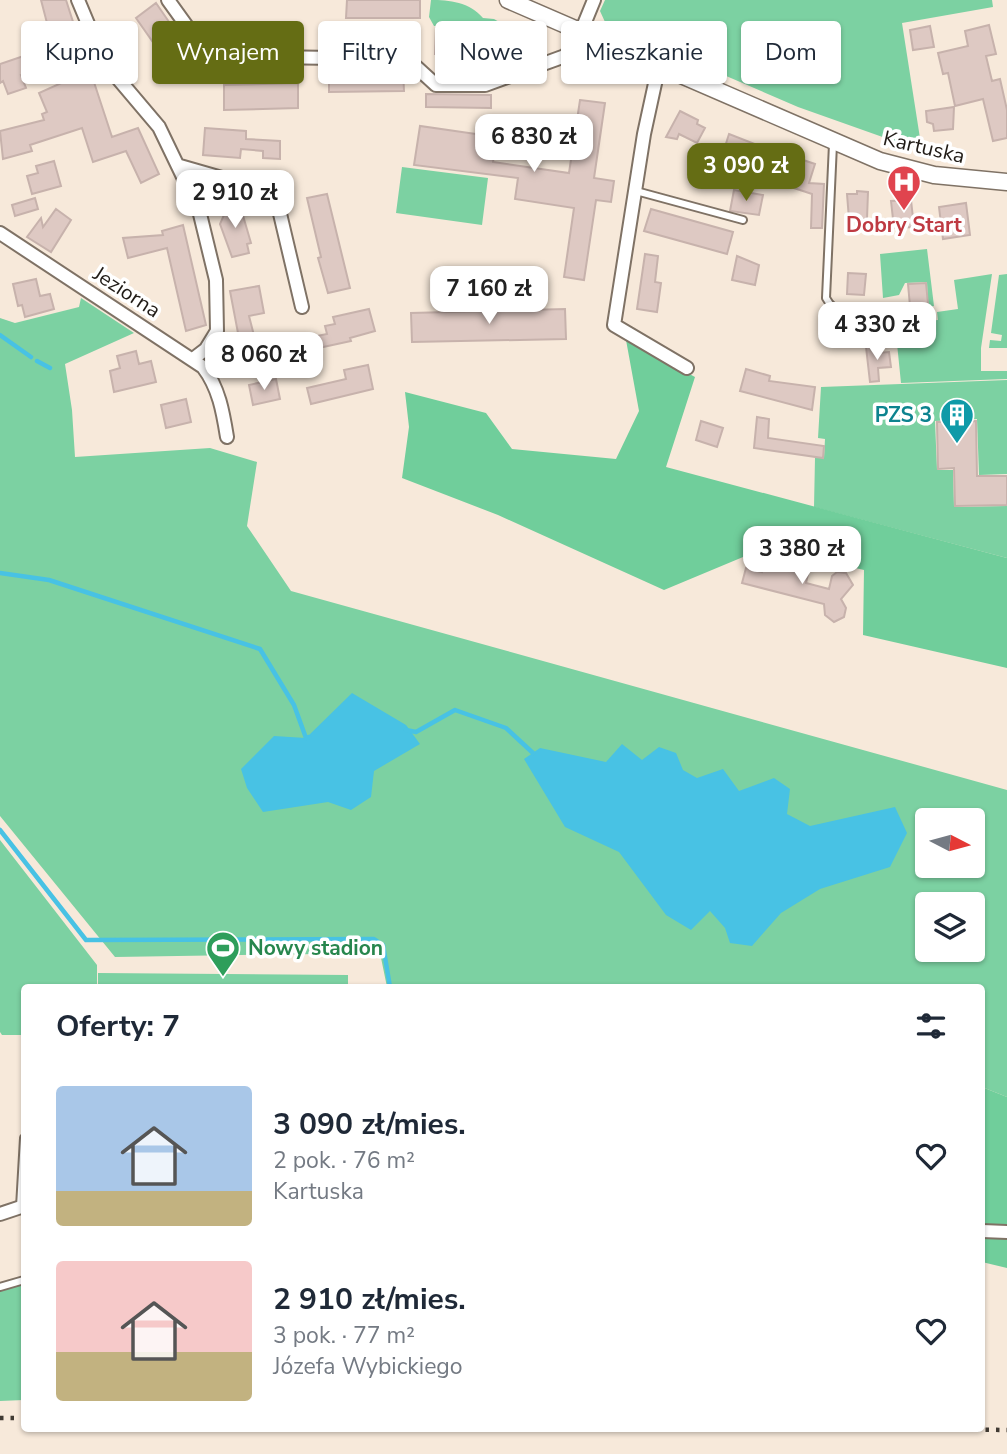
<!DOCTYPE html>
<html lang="pl">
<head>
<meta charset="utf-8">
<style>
	body { margin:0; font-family:"Nunito Sans",sans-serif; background:#f2f2f3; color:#1f2937; height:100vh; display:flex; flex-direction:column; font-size:26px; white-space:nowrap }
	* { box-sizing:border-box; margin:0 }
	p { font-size:23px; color:#747a83 }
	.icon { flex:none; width:38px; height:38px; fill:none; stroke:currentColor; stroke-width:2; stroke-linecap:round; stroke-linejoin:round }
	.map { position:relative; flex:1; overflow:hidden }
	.panel { position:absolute; left:21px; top:984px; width:964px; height:448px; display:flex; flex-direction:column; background:#fff; border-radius:7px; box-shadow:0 2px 5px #0004 }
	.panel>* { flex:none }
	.banner { position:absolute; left:21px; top:21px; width:966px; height:63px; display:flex; gap:14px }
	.needle { width:46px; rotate:96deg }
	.tools { position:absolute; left:915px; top:808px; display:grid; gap:14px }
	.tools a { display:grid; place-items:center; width:70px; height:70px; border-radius:7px; background:#fff; box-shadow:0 2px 5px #0004; font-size:35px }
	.price { position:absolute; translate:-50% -60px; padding:0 16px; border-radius:14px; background:#fff; color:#222; font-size:23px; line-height:46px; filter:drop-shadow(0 2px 4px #0008) }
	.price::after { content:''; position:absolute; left:50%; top:42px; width:21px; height:16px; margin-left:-10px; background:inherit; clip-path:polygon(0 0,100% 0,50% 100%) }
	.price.on { background:#656d14; color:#fff }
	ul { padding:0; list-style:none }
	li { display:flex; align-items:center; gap:21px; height:175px; padding:0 35px }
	li span { display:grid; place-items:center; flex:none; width:196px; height:140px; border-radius:7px; color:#555 }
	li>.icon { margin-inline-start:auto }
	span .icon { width:84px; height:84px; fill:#fffc; stroke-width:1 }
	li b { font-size:30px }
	h2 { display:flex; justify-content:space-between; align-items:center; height:84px; padding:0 35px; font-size:30px }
	.tag { padding:0 24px; border-radius:7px; background:#fff; box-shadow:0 2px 5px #0004; font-size:24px; line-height:63px }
	.tag.on { background:#656d14; color:#fff }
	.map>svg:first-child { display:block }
</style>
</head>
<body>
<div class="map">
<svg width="1007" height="1454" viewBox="0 0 1007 1454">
	<rect width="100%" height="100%" fill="#f7e9da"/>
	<path fill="#7cd1a2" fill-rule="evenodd" d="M431,0C449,0 470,2 483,18L494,19L508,27L434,26L429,17Z
		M605,0H992L993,7L902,23L922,151L798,107L689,60L680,52L605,22L600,11Z
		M363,25L406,26L405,54H363Z
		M402,167L488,178L482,225L396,213Z
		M927,249L934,306L930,307V311L894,314L893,307L928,304L927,282L905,283L899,295L883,298L880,254Z
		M992,274L981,348V371H1007V379L901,383L895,324L938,320L937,312L958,309L954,280Z
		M1007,274V348H989L990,340L1001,341L1002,335L991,333L999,275Z
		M81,298L134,333L65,364L72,410L75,457L210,448L257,462L247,526L291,591L1007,790V1097L982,1087V987H387L380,953L115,957L0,816V318L15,323L79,307ZM928,821H973V866H928ZM928,905H973V950H928Z
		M1007,380V474L979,475L977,419L935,421L937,470H953L954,507L1007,506V558L814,507L815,458H824L825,439L818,438L821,387Z
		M0,840L97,965V987H24V1035H2L0,1032Z
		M98,973L348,975V987H98Z
		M24,1283V1400L0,1401V1290Z"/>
	<path fill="#70ce9b" d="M626,340L695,377L666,467L1007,558V668L863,635L864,570L767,547L664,590L498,515L402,478L409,427L405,392L486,413L512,449L616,459L639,411Z
		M982,1087L1007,1097V1268L982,1262Z"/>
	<path fill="#48c2e4" d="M352,693L406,725L420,744L374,771L371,797L351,810L328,802L263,812L247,788L241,769L274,736L306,738Z
		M622,744L642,760L659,747L676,753L683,770L697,778L723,769L739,791L774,778L790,789L787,814L810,826L895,807L907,833L890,867L820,889L781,913L752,946L730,943L725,928L710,911L691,930L666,915L619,852L565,827L524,759L540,748L606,762Z"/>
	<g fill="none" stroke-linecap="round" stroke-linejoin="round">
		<path stroke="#48c2e4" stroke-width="4.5" d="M0,335L31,357
			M37,361L50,368
			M0,573L49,580L260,649L294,705L306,738L309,737
			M406,730L416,732L455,710L506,728L533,753
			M0,830L86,940L374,939L383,945L390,987"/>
	</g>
	<path fill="#dec9c3" stroke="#c7b2ac" stroke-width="2" d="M41,0H66L83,53L21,75L26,88L8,94L3,81L0,83V64L53,46Z
		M347,0H420V18H346Z
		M156,3L198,64L178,78L136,18Z
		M989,25L996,54L986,56L992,81L1000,79L1007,110V138L993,141L983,99L955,106L948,73L943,74L938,53L968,46L965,31Z
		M930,26L934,47L913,50L910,30Z
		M436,28L510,29L509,55L435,54Z
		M329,67L398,68L403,70L404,91L329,92Z
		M90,70L112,137L138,128L159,174L141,183L126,151L93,162L82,128L30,145L32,151L3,159L0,131L44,120L42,114L47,112L39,93Z
		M298,83V108L224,110V85Z
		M426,94L491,95V108L426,107Z
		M580,100L605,103L594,178L614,181L611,202L596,200L584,280L564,277L574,208L515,199L518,178L414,165L420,126L497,137L493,162L569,173Z
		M954,107L953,129L934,131L933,124L927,122L926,111Z
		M680,111L698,120L697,124L705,128L697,143L679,134L677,139L666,137Z
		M205,128L246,131V139L280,141V159L263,158V151L241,149L240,158L203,155Z
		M729,134L760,146L759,150L766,152L760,169L722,156Z
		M788,155L815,164L809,183L824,184L822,228H811L812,194L779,183Z
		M54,161L61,186L32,194L27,176L38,173L36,166Z
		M734,190L763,195L759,215L730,211Z
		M857,191L868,192L867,219H849L847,194H857Z
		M327,194L350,288L328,293L318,258L321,257L307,198Z
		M35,198L38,209L15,216L12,205Z
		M911,200L914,227L894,228L891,201Z
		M239,202L251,243L247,244L249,253L232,257L220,224L224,215L222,206Z
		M966,203L970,235L943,239L939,207Z
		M56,209L71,220L51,252L27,237L41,218L43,227Z
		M651,209L733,232L727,254L644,231Z
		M183,225L206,325L186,331L167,248L128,258L123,238L163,235L162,231Z
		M645,254L658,256L655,282L661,283L657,312L637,309Z
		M737,256L759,265L755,285L732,280Z
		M848,273L866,274L864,295L847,294Z
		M36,279L40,296L50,294L54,309L25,317L22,305L18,306L13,284Z
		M926,283L928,304L910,306L908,284Z
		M259,286L264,313L249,316L258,351L237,356L233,338L238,333L230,291Z
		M369,309L375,331L350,338L351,341L314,349L312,337L327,334L325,326L335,324L333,317Z
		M565,309L566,339L412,342L411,313Z
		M878,346V353L889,352L891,367L878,368L879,381L870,382L866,347Z
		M136,351L139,364L151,361L156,382L114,392L110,371L120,368L117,356Z
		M368,365L373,389L311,404L307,388L346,379L344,370Z
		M746,369L770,376L769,381L815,387L812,410L740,391Z
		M276,379L280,399L253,405L249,385Z
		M186,399L191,422L166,428L161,405Z
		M757,417L769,419L768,438L824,446L823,458L754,448Z
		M701,421L723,428L717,447L696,440Z
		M976,421L977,476H1007V505L955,506L954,468L938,469L937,422Z
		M766,559L809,570L806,583L829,589L832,576L837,572L846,573L853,585L841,599L846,608L844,617L834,622L825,615L824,604L742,583L746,568L762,572Z"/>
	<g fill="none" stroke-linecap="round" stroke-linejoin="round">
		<g stroke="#7f7265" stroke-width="10">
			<path id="service" d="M833,144L826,298C838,321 862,313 884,312
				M636,191L743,220
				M20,1207L24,1138
				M0,1287L24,1280"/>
		</g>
		<g stroke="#7f7265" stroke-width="16">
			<path id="minor" d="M78,0L104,62L159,127L199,210L216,280L217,331L206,349L193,359
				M168,0L204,50L212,56L400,59L413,64L436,85H485L565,56L576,44L594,0
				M659,65L644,134L614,325L687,368
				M180,166L264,190L277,201L302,307
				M0,233L203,367C219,388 223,412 227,437
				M0,1214L24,1206
				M982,1231L1007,1232"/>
		</g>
		<g stroke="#7f7265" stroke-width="19">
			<path id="secondary" d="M508,0L880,161L934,175L1007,182"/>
		</g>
		<use href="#service" stroke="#fff" stroke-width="6"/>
		<use href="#minor" stroke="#fff" stroke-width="12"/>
		<use href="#secondary" stroke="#fff" stroke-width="16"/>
		<path stroke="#403a33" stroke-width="4.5" stroke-dasharray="3.5 7" stroke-linecap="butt" d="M0,1418H24
			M849,1428L1007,1430"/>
	</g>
	<defs>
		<g id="hospital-pin" transform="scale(1.75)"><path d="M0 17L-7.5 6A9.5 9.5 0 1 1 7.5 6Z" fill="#e0444e" stroke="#fff"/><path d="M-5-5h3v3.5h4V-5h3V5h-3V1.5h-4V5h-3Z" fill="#fff"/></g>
		<g id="building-pin" transform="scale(1.75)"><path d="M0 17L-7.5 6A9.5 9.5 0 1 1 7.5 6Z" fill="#0f9aa8" stroke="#fff"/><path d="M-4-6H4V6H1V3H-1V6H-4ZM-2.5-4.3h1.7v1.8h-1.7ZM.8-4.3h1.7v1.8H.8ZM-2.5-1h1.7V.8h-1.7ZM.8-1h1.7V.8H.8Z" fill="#fff"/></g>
		<g id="stadium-pin" transform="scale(1.75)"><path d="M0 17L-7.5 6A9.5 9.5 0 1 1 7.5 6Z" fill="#2e9e5b" stroke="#fff"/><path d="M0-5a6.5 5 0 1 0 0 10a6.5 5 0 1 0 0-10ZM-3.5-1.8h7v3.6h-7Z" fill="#fff"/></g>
	</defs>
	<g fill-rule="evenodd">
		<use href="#hospital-pin" x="904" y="182"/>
		<use href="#building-pin" x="957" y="415"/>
		<use href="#stadium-pin" x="223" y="948"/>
	</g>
	<g text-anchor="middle" stroke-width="7" stroke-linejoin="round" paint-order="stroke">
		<g font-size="21" fill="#201b16" stroke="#fff">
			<text transform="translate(924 147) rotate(13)" y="7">Kartuska</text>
			<text transform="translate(127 292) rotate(33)" y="7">Jeziorna</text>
		</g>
		<g font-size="21" font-weight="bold" fill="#be3a42" stroke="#fff">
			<text x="904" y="232">Dobry Start</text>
		</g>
		<g font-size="21" font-weight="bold" fill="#0d838f" stroke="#fff" text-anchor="end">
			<text x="932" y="422">PZS 3</text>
		</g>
		<g font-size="21" font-weight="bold" fill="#27864d" stroke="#fff" text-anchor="start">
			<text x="248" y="955">Nowy stadion</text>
		</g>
	</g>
</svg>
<div class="tools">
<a><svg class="needle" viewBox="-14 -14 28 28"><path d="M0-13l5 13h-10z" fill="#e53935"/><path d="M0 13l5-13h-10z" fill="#747a83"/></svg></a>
<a><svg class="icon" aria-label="layers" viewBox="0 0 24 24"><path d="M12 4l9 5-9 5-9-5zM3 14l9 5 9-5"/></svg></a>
</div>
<b class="price" style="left:534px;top:174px">6 830 zł</b>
<b class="price on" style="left:746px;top:203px">3 090 zł</b>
<b class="price" style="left:235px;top:230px">2 910 zł</b>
<b class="price" style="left:489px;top:326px">7 160 zł</b>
<b class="price" style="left:877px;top:362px">4 330 zł</b>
<b class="price" style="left:264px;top:392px">8 060 zł</b>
<b class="price" style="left:802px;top:586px">3 380 zł</b>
<div class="banner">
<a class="tag">Kupno</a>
<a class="tag on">Wynajem</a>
<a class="tag">Filtry</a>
<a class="tag">Nowe</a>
<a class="tag">Mieszkanie</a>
<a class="tag">Dom</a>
</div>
<section class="panel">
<h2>Oferty: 7<svg class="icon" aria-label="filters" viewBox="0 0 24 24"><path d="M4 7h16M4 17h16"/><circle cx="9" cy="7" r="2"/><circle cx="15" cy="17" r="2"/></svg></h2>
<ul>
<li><span style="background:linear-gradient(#a9c7e8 75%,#c2b280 0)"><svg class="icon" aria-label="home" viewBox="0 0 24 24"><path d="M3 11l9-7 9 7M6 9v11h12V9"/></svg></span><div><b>3 090 zł/mies.</b><p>2 pok. · 76 m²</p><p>Kartuska</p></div><svg class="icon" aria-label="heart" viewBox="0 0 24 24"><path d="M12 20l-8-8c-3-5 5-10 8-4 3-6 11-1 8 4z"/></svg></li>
<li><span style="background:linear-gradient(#f6c9c9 65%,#c2b280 0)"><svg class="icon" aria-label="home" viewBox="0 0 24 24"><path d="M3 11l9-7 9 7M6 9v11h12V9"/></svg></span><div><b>2 910 zł/mies.</b><p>3 pok. · 77 m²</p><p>Józefa Wybickiego</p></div><svg class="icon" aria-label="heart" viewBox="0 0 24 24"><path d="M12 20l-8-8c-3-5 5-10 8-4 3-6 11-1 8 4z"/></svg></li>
</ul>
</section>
</div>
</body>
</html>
